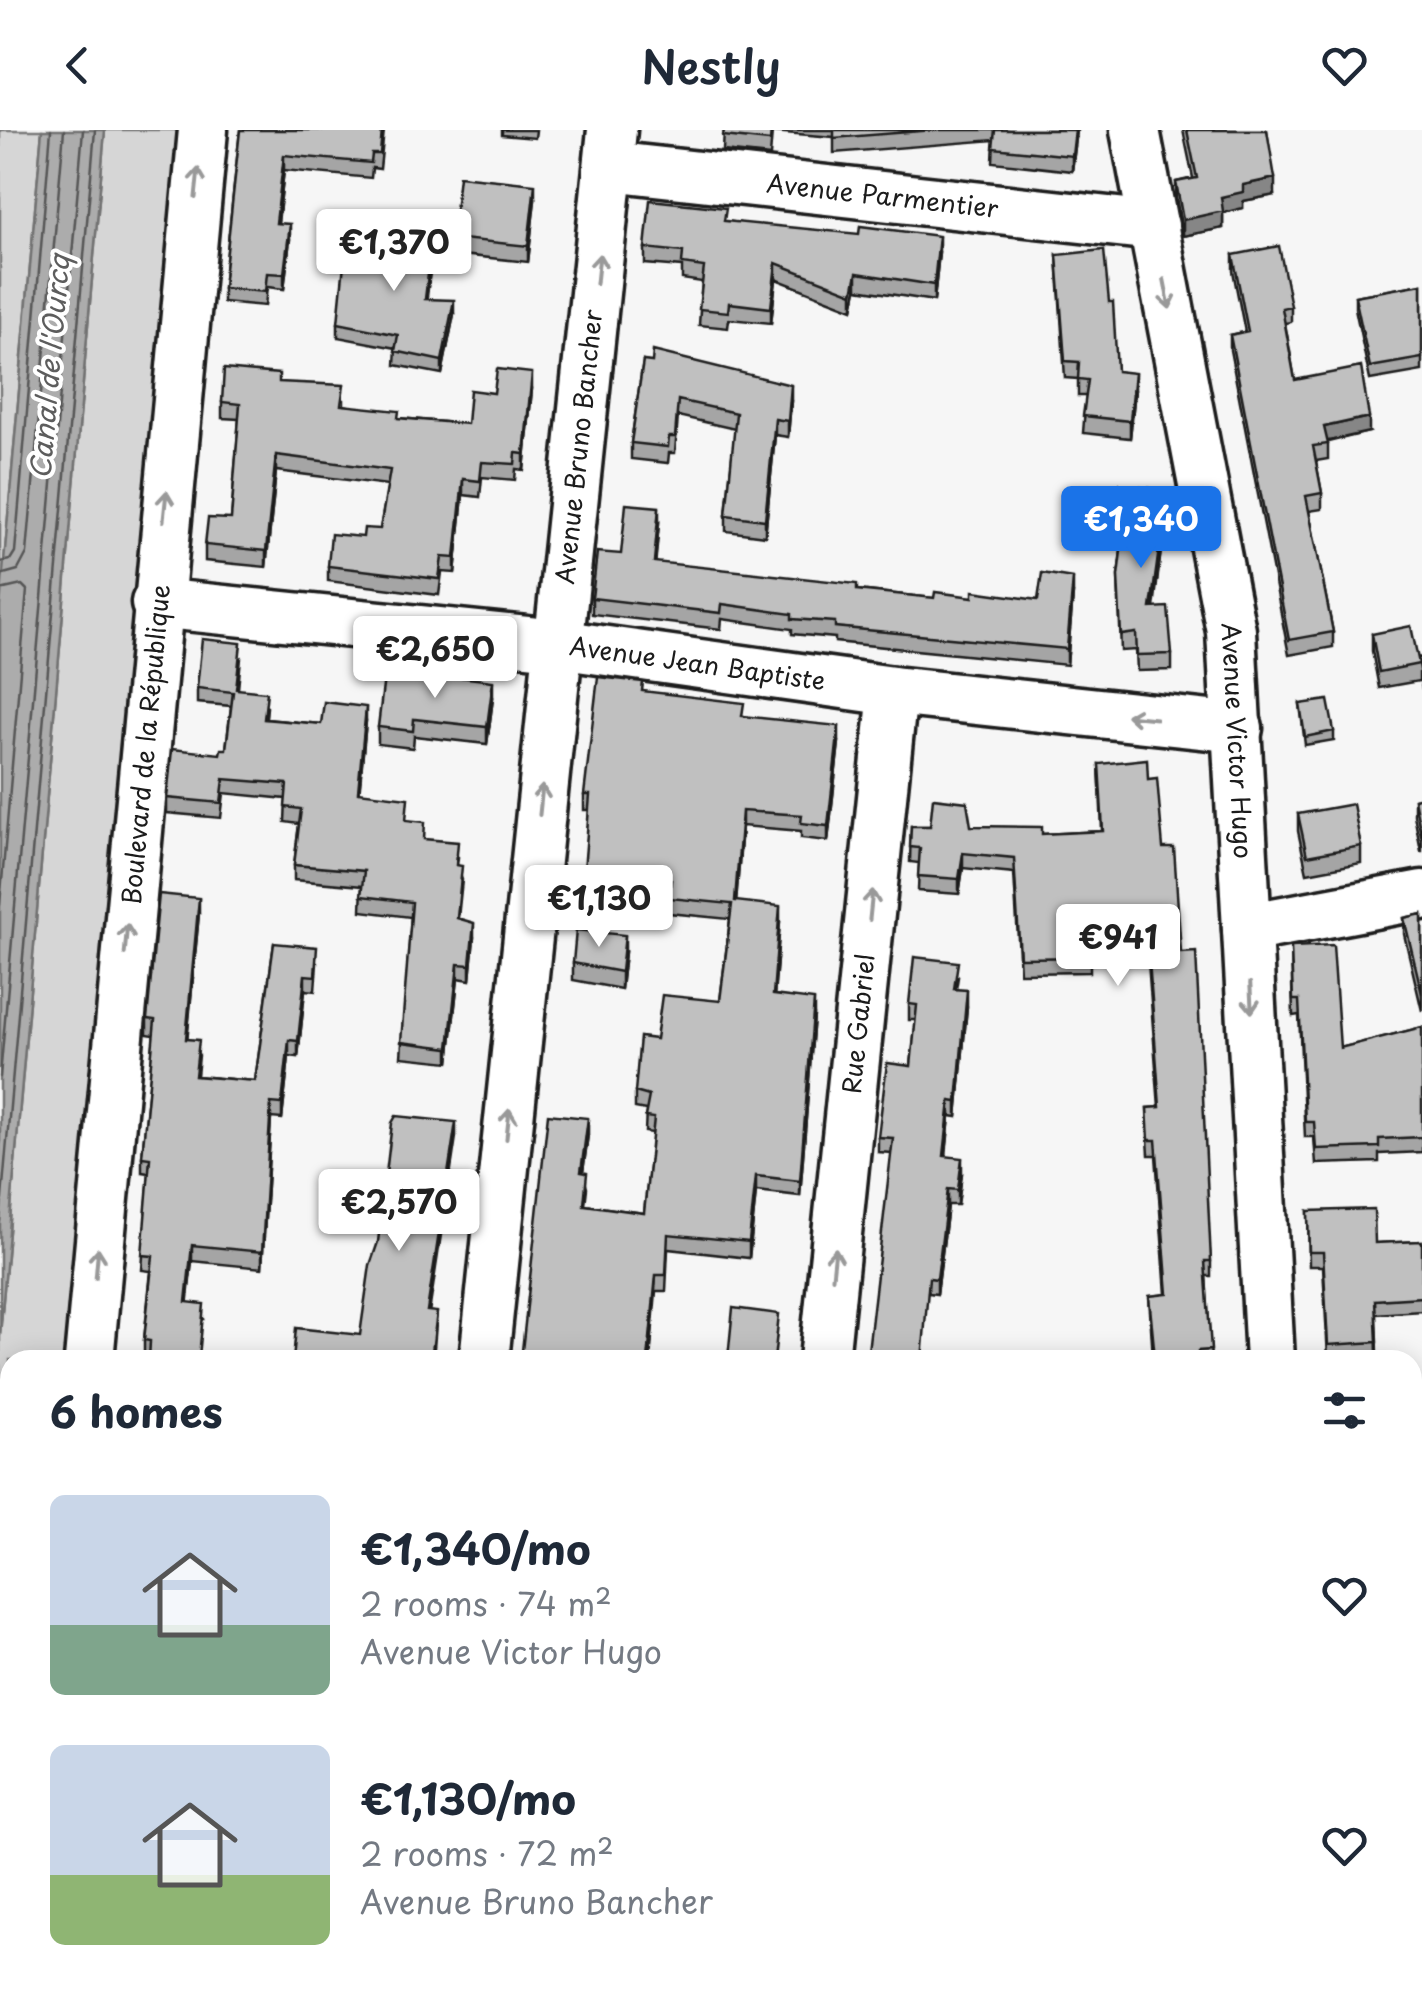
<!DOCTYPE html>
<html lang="en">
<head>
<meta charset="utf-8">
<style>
	body { margin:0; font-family:"Playpen Sans",sans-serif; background:#f6f6f7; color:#1f2937; height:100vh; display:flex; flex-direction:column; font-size:38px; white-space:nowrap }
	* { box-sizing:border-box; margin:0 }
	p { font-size:32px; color:#747a83 }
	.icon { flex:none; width:55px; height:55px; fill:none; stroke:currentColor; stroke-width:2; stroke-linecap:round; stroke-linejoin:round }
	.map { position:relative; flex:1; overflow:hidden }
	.panel { position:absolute; left:0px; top:1220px; width:1422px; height:642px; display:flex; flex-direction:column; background:#fff; border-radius:30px 30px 0 0; box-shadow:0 5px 25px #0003 }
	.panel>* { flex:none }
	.price { position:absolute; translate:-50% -85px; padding:0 22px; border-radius:10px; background:#fff; color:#222; font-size:32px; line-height:65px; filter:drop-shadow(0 2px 5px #0008) }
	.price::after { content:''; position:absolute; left:50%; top:60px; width:30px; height:22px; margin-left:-15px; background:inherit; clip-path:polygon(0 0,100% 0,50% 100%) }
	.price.active { background:#1a73e8; color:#fff }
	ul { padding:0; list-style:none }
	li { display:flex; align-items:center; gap:30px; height:250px; padding:0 50px }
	li span { display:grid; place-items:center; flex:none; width:280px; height:200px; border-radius:15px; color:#555 }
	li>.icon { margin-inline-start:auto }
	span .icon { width:120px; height:120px; fill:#fffc; stroke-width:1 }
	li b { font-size:42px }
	h2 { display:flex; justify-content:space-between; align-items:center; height:120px; padding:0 50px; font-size:42px }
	header { display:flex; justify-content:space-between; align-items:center; height:130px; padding:0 50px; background:#fff; font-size:45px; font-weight:600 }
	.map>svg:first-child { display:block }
</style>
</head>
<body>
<header><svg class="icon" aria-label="back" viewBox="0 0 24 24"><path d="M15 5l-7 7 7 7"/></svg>Nestly<svg class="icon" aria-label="heart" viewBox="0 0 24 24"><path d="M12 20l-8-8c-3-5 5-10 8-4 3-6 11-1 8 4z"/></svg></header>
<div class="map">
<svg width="1422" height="1862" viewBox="0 0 1422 1862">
	<rect width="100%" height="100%" fill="#f6f6f6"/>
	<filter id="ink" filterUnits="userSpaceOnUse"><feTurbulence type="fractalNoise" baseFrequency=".01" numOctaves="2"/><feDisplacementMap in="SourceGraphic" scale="20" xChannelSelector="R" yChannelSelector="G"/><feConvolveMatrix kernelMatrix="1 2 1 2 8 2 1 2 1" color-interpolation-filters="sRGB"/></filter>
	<g filter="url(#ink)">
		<path fill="#e6e6e6" d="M761,1852L762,1862H438L437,1853Z
			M1274,1852L1275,1862H821V1853Z"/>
		<path fill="#d6d6d6" stroke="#797979" stroke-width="2.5" d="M0,0H42L0,477Z
			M105,0H182L71,1230H10L13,1862H0V1205Z"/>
		<path fill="#acacac" stroke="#727272" stroke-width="2.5" d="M42,0H105L0,1205V477Z"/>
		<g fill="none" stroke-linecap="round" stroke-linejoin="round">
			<path stroke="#565656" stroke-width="2.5" d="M0,432L10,430L15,422L51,0
				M0,445L18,440L27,423L64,0
				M0,460L22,455L27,460L0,775
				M0,947L83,0
				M0,1091L95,0"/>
			<g stroke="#1c1c1c" stroke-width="55">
				<g id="minor">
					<path id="s1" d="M1135,0L1231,501L1270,1230"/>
					<path id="s2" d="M609,36L1154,96"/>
					<path id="s3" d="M156,473L557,514L893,561L1238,598"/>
					<path d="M1247,798L1422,765"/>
					<path id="s4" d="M89,1230L203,0"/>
					<path id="s5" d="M484,1230L612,0"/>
					<path id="s6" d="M824,1230L893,561"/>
					<path d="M422,1852L423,1862"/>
					<path d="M794,1852L795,1862"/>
					<path d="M1304,1852V1862"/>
					<path d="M31,1862L32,1852"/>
				</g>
			</g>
			<use href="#minor" stroke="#fff" stroke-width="48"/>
		</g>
		<path fill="#a5a5a5" stroke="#1c1c1c" stroke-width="2.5" d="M240,0H384L380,39L372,38L371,48L284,40L278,93L290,109L284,159L267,157L265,176L223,172V158Z
			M502,0H536L535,8L502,5Z
			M724,0H1077L1072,41L993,32L994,10L834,23V7L772,2L770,26L723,21Z
			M1183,0H1267L1275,65L1243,71V78L1223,83V98L1183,106L1176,68V52L1193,48Z
			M535,69L528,132L452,124V108Z
			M726,91L939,122L934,171L857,159L853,179L776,149L771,193L729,189L728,198L699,195L702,152L682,149V137L645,134V118Z
			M432,125L426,169L454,184L442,244L395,235L396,218L338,207V193Z
			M1057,125L1109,172L1117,241L1135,260L1130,308L1083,303L1086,266H1078V249L1065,248Z
			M1233,125L1291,176V192L1285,193L1295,250L1369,302L1328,312V329L1316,331L1322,363V379L1309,381L1333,502V517L1289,525L1230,220V205L1245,202L1233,141Z
			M1422,154V241L1370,250L1355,178V166Z
			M643,231L791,271L788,307L775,305L765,406L726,401V385L735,299L678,286L675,323H669L668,333L631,329V313Z
			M279,252L344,270V275L399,288L467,294L494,263L532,259L524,340L516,339L515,350L482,347L480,367L463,365L455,443L442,442L439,465L328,451V436L363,407L380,399L388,355L276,341L266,437L205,431V415L231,389L239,289L222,288V272Z
			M1120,355L1161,420L1154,478L1172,524V540L1137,541L1136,520L1121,521L1118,446L1122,412L1115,411V395Z
			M659,393L655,433L857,460L934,468L973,467L1038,470L1073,464L1067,535L835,512V508L792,504V499L722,489L721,499L592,484V468L621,424Z
			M1372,504L1418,530L1422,527V559L1419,542V551L1379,558L1372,521Z
			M241,528L238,559L267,577L266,589L321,594L366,591L359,663L407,690L425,710L458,727L457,736L462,750L458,788L474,807L470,850L458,848L449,932L401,927L411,787L361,781L362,756L294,750V735L299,694L285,692L286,669L224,663L221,688L167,683V668L226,619L231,576L197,573V558Z
			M643,561L744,586L839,612L828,711L801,708V701L742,696L736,771L780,791L774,865L814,885L800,1066L756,1061L749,1128L668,1119L666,1161H656L650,1230H521L588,1004L583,1042L587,1058L585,1075L644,1083L653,1003L645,1002L646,980L635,978V962L656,909L720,871L730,789L669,783L670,765L584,756L589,680H584V665Z
			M493,568L487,614L414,606L413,618L378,614V597Z
			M1300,574L1334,601V610L1305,615Z
			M1099,634L1148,649L1163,718L1181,823L1211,1131V1146H1206L1211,1230H1103L1153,1228L1149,1166L1166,1164L1156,1025H1149L1148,1009L1147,978L1159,977L1148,832L1090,834V842L1020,843L1014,743L963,738L959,764L918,761L919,733L910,732L911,696H971L1042,704L1102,701Z
			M1422,667V721H1421L1414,685V669Z
			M1298,684L1361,716V733L1307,743L1298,701Z
			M199,783L187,909L199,925L197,946L255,951L274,813L317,833L315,861L305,860L298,927L289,926L282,989L271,988L262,1138L192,1131L187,1172L204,1189L149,1226L144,1225V1210L151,1141L142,1140L149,1043L142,1042V1027L154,905L147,904V889Z
			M1422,784V881L1404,804V788Z
			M1291,817L1340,918L1422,897V1022L1379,1024V1032L1316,1034L1314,1007H1305L1299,885L1293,886Z
			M625,822L621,859L573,850V833Z
			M958,847L956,859L967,876L957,987L950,986L946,1026L962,1043L958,1075H948L937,1164L929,1163L892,1023L878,1022V1007L911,936L916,890H909V874Z
			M1308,1081L1375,1113L1422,1111V1181L1376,1184L1377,1225L1328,1228L1323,1136H1309Z
			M1412,1497L1422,1499V1543L1415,1542Z
			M1412,1587L1422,1589V1631H1412Z
			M1412,1669H1422V1739L1412,1740Z"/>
		<path fill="#868686" stroke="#1c1c1c" stroke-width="2.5" d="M1075,0H1077L1072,41V26Z
			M284,25V40L276,107V93Z
			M1275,48V65L1243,71V78L1223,83V98L1183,106V90L1243,55Z
			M535,54V69L528,132V116Z
			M290,94V109L284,159V144Z
			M939,106V122L934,171V155Z
			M432,111V125L425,183V169Z
			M776,133V149L771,193V178Z
			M857,143V159L853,179V163Z
			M454,170V184L442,244V231Z
			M532,243V259L524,340V324Z
			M1135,243V260L1130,308V291Z
			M791,255V271L788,307V291Z
			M1369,287V302L1324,312V297Z
			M775,289V305L765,406V390Z
			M276,325V341L266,437V421Z
			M463,349V365L455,443V428Z
			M659,377V393L654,448V432Z
			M1161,404V420L1151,494V478Z
			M1073,448V464L1067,535V519Z
			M493,551V568L487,614V597Z
			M366,577V591L358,677V662Z
			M839,596V612L828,711V696Z
			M742,681V696L735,787V771Z
			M963,723V738L959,764V749Z
			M199,768V783L186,924V909Z
			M780,776V791L773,881V865Z
			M474,793V807L470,850V835Z
			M625,805V822L621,859V842Z
			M458,834V848L449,932V918Z
			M305,845V860L298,927V911Z
			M967,860V876L957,987V972Z
			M814,870V885L800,1066V1051Z
			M289,910V926L282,989V974Z
			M950,971V986L944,1041V1026Z
			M271,973V988L262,1138V1122Z
			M588,988V1004L581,1057V1042Z
			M456,992V1007L427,1196V1181Z
			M962,1028V1043L958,1075V1060Z
			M756,1046V1061L749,1128V1112Z
			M948,1059V1075L937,1164V1149Z
			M192,1115V1131L186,1187V1172Z
			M656,1145L650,1230H648Z
			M437,1182L433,1230H431Z
			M1415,1526V1542L1412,1557V1540Z"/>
		<path fill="#c0c0c0" stroke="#1c1c1c" stroke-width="2.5" d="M240,0H382L380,24H372L371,33L284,25L276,93L290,94L284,144L267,143L265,162L223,158Z
			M724,0H771L770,11L723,6Z
			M834,0H934L834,8Z
			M995,0H1075L1072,26L993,18Z
			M1187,0H1267L1275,48L1243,55V62L1221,67L1223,81L1183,90L1176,52L1197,48Z
			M459,46L535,54L528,116L452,108Z
			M650,70L726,78L724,91L859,104L860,96L939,106L934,155L857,143L853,163L776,133L771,178L729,173L728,182L699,179L704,137L682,134L683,122L645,118Z
			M347,104L432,111L425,169L454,170L442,231L395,221L398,205L338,193Z
			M1279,116L1291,176L1282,178L1295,250L1361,237L1369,287L1324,297L1328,314L1313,316L1322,363L1306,366L1333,502L1289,510L1230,205L1248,201L1233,125Z
			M1104,120L1109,172H1113L1117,241L1135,243L1130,291L1083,286L1088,250L1078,249L1079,232L1065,231L1057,125Z
			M1422,154V228L1370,237L1355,166Z
			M653,221L791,255L788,291L775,289L765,390L726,385L736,283L678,270L675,307H669L668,317L631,313L643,231L652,232Z
			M224,239L279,244V252L344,255L341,275L399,281L398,288L467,294L470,260L494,263L497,239L532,243L524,324L516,323L515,334L482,332L480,351L463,349L455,428L442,427L439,449L328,436L331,404L363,407L364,398L380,399L390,340L276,325L266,421L205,415L208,388L231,389L240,274L222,272Z
			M1120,355L1158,359L1161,404L1151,478L1168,477L1172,524L1137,525L1136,503L1121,505L1118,446L1124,396L1115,395Z
			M626,374L659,377L654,432L857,454V460L934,468L935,462L973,467V461L1038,470L1042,443L1073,448L1067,519L835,497V492L792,489V484L722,474L721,483L592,468L597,422L621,424Z
			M1411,496L1419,534L1379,542L1372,504Z
			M202,509L241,513L236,559L267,562L264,589L321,594L324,572L366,577L358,662L408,668L406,690L425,692L424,709L458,712L456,735L462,736L457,788L474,793L470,835L458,834L449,918L401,912L412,772L361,766L364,741L294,735L301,679L285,677L287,654L224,649L221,673L167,668L172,619L220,624L221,619H226L233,562L197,558Z
			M1422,527V551L1418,528Z
			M418,542L493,551L487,597L414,589L413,601L378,597L384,547L417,551Z
			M598,547L643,552L642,561L744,573L742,586L839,596L828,696L801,693L802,685L742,681L735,771L780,776L773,865L814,870L800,1051L756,1046L749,1112L668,1104L666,1145H656L648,1230L621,1229V1230H521L548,984L588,988L581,1042L587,1043L584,1075L644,1083L654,988L645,987L649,966L635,962L640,907L656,909L662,865L720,871L732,774L669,768L671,750L584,741L590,665H584Z
			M1328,570L1334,601L1305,607L1300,574Z
			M1147,629L1148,649L1157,648L1163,718H1174L1181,823L1196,822L1211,1131H1205L1211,1220L1198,1221V1230H1103L1155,1228L1149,1166L1168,1164L1156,1010H1149L1147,978L1160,977L1148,817L1090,819V827L1020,828L1014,728L963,723L959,749L918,746L920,718L910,717L911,696H930L933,668L967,672L971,696L1042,697V704L1103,701L1099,634Z
			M1422,667V704L1421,705L1414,669Z
			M1353,674L1361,716L1307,726L1298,684Z
			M159,764L199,768L186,909L199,910L195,946L255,951L274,813L317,817L315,846L305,845L298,911L289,910L282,974L271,973L262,1122L192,1115L186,1172L204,1174L199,1227L231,1230H149L150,1211L144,1210L153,1126L142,1125L150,1028L142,1027L155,890L147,889Z
			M1422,784V864L1404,788Z
			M576,800L625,805L621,842L573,833Z
			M1333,815L1340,918L1422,897V1007L1379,1009V1017L1316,1019L1314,992H1305L1299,870H1293L1291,817Z
			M914,827L958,832L954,859L967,860L957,972L950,971L944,1026L962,1028L958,1060L948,1059L937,1149L929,1148L922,1230H867L893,1008L878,1007L887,933L911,936L917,875L909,874Z
			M396,986L456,992L427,1181L437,1182L431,1230H293L296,1198L360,1205L370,1135L378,1112L392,993Z
			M1374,1079L1375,1113L1422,1111V1167L1375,1170L1377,1212L1328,1215L1323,1122H1309L1308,1081Z
			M733,1178L779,1184L774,1230H710L711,1227L728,1228Z
			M1412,1497L1422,1499V1527L1415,1526L1412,1540Z
			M1412,1587L1422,1589V1614L1412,1615Z
			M1412,1669H1422V1720L1412,1721Z
			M1412,1776H1422V1862H1403V1860L1354,1862V1852H1412Z
			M187,1852H344V1856L373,1854L374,1862H188Z
			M495,1852H547L548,1862H495Z
			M763,1852V1862H717L716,1853Z
			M851,1852H901L902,1862H852Z
			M1023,1852H1072L1073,1862H1023Z
			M1196,1852H1246V1862H1197Z"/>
		<defs><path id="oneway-shaft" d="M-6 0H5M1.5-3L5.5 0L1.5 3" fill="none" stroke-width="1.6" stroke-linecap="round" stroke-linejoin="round" transform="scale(2.5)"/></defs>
		<g stroke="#999">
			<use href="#oneway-shaft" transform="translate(197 53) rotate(-84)"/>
			<use href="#oneway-shaft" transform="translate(598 139) rotate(-84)"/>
			<use href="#oneway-shaft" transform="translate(1167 164) rotate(79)"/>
			<use href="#oneway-shaft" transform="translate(165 376) rotate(-84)"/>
			<use href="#oneway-shaft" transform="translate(1141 587) rotate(-174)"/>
			<use href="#oneway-shaft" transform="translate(541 670) rotate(-84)"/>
			<use href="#oneway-shaft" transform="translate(871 775) rotate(-84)"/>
			<use href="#oneway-shaft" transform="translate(126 809) rotate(-85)"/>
			<use href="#oneway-shaft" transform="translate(1251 868) rotate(87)"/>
			<use href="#oneway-shaft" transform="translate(508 994) rotate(-84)"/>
			<use href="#oneway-shaft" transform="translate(97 1133) rotate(-85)"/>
			<use href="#oneway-shaft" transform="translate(834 1133) rotate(-84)"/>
		</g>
	</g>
	<g text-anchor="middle" stroke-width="8" stroke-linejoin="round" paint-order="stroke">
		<g font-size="25" fill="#1c1c1c" stroke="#fff">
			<text dy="9" stroke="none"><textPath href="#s2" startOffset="275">Avenue Parmentier</textPath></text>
			<text dy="9" stroke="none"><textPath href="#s5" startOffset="918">Avenue Bruno Bancher</textPath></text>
			<text dy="9" stroke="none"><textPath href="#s3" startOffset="545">Avenue Jean Baptiste</textPath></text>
			<text dy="9" stroke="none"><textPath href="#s1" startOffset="620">Avenue Victor Hugo</textPath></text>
			<text dy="9" stroke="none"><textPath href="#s4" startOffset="618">Boulevard de la République</textPath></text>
			<text dy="9" stroke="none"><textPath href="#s6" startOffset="338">Rue Gabriel</textPath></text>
		</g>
		<g font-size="28" font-style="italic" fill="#5d5d5d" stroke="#fff">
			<text transform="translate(50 237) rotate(-85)" y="10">Canal de l'Ourcq</text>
		</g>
	</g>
</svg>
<b class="price" style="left:394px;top:164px">€1,370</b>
<b class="price active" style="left:1141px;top:441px">€1,340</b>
<b class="price" style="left:435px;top:571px">€2,650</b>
<b class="price" style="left:599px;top:820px">€1,130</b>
<b class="price" style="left:1118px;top:859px">€941</b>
<b class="price" style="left:399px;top:1124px">€2,570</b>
<section class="panel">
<h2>6 homes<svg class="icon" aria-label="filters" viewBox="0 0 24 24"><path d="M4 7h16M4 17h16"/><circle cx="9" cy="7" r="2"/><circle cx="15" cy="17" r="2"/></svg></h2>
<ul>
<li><span style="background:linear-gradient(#c9d6e8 65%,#7fa58c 0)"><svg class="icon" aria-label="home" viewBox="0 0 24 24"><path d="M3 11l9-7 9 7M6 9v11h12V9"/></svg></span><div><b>€1,340/mo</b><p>2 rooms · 74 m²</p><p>Avenue Victor Hugo</p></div><svg class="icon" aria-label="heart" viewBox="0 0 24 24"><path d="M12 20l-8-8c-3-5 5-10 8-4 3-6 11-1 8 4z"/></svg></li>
<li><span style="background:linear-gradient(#c9d6e8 65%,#8fb573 0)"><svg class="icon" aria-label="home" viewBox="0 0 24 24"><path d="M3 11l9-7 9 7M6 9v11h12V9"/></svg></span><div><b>€1,130/mo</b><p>2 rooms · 72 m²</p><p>Avenue Bruno Bancher</p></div><svg class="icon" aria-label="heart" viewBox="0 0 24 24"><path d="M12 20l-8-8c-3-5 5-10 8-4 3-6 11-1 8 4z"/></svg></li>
</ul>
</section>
</div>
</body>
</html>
